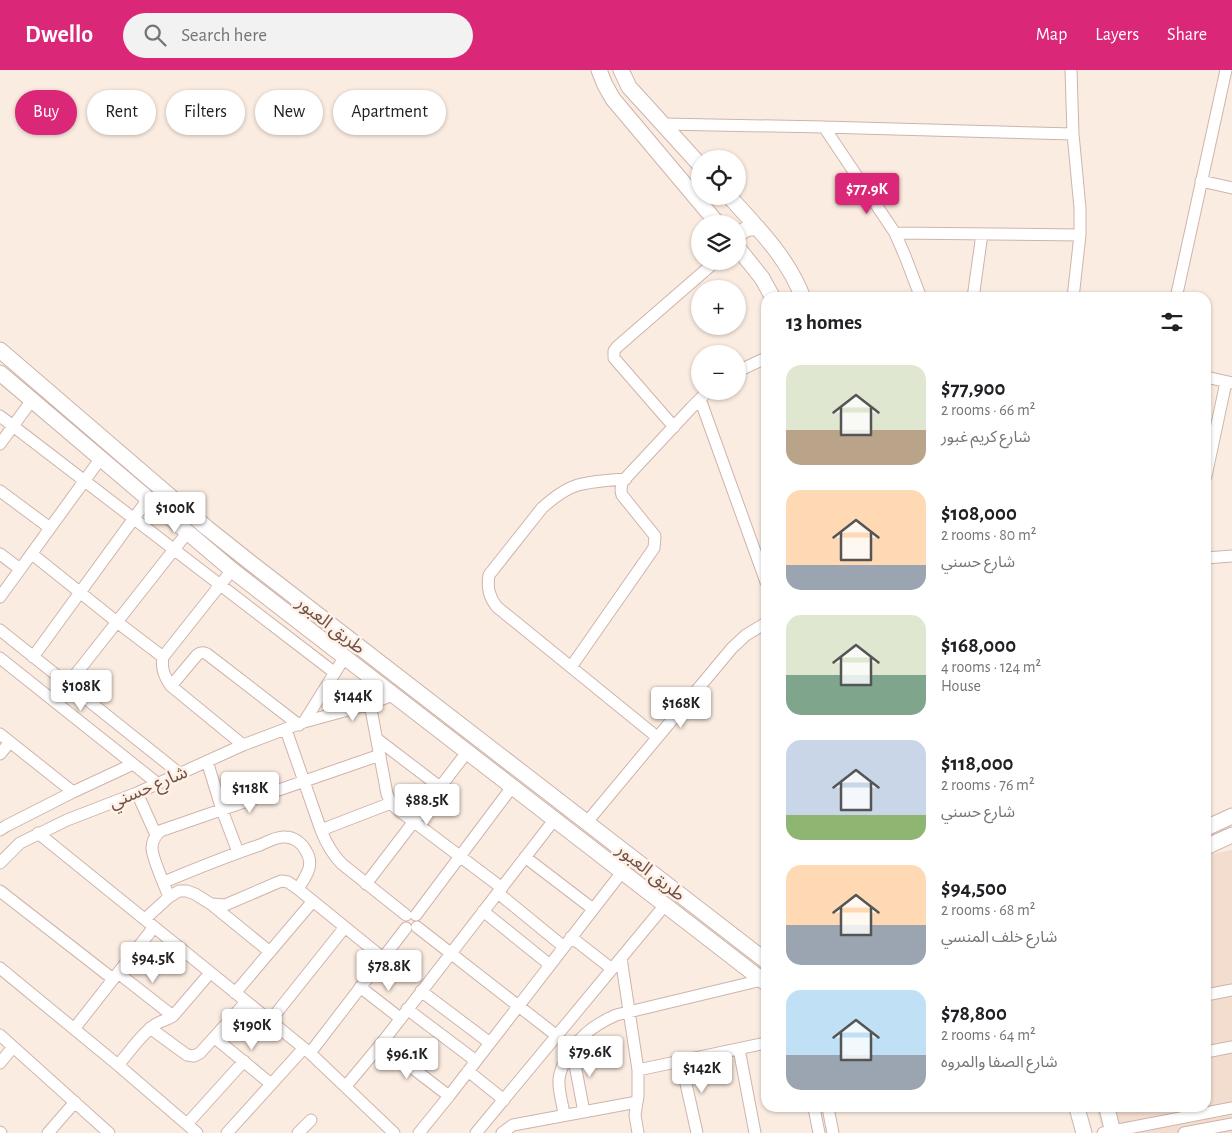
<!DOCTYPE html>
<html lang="en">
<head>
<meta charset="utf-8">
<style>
	body { margin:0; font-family:"Alegreya Sans","Noto Sans Arabic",sans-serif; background:#f2f2f2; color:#202124; height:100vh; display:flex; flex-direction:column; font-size:19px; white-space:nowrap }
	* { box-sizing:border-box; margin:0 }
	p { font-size:16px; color:#757577 }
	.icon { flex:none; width:28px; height:28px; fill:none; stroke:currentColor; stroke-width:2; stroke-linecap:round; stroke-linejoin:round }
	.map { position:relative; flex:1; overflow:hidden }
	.side { position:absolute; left:761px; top:222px; width:450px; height:820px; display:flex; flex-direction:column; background:#fff; border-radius:15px; box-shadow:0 1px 4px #0004 }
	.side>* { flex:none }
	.banner { position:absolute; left:15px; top:20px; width:475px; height:45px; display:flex; gap:10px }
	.fabs { position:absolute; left:691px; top:80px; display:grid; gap:10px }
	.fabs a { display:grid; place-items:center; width:55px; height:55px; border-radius:50%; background:#fff; box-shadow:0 1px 4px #0004; font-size:25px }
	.price { position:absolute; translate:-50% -42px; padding:0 11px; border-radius:5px; background:#fff; color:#222; font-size:16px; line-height:32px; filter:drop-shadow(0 1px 2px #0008) }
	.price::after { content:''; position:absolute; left:50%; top:30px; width:15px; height:11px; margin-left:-8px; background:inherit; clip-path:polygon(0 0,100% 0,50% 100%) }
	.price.on { background:#db2777; color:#fff }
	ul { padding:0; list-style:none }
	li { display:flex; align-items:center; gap:15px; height:125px; padding:0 25px }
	li span { display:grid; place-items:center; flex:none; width:140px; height:100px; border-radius:15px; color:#555 }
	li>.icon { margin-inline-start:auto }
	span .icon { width:60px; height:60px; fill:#fffc; stroke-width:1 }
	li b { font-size:21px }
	h2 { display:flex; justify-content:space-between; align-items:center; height:60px; padding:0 25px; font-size:21px }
	.tag { padding:0 18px; border-radius:22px; background:#fff; box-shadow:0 1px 4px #0004; font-size:18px; line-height:45px }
	.tag.on { background:#db2777; color:#fff }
	header { display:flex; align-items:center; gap:30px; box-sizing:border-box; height:70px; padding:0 25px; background:#db2777; color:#fff }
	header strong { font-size:24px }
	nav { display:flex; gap:28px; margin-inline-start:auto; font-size:18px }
	.search { width:350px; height:45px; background:#f2f2f2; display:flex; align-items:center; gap:12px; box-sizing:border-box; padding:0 18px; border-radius:28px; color:#757577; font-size:19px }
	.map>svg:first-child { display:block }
</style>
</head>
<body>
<header>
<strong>Dwello</strong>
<div class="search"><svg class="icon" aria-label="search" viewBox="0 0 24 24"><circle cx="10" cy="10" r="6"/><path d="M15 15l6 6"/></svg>Search here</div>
<nav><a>Map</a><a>Layers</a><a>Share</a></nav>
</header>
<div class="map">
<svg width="1232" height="1063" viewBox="0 0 1232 1063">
	<rect width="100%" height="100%" fill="#fbece1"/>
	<path fill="#f2ddcf" d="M1232,780V1063H1104L1096,1038H1206V785Z"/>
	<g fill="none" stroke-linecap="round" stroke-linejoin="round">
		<g stroke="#ceb4ab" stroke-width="13">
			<path id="minor" d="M1071,0L1073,64L1080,138V165L1073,228
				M663,54L824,57L1073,64
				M824,57L895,163L905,186L921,228
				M1201,111L1232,118
				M895,163L1080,165
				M973,228L982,164
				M1176,228L1226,0
				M738,301L766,288
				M1206,307L1232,313
				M700,329L766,512
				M0,346L335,603
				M674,357L614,288V281L617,277L716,191
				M0,374L32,330
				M1206,406L1226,312
				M626,409C611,410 592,411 578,415C564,419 552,429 542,438L489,505C487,518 489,527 497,537L657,667
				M0,421L50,458
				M0,484L20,499
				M32,484L117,552L163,587C161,598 164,606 171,616L243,675
				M1206,488L1232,486
				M0,527L101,388
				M0,560L179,703
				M33,587L148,429
				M163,587L232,500
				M0,588L157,713
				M571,597L654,478L655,466L622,425C620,420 621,416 623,411L692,337L708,321
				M68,614L187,463
				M171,616L197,585C201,582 203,582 207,584L299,655
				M370,634L387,724L391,733L397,739L502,818
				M304,652L344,588
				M286,660L321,760C326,773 332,784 342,794L406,845
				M0,664L73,722
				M377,669L440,717
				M0,684L10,672
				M207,691L222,740L238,782
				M137,723L156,765
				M587,752L732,578L746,565L766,553
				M0,760L6,756L73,722L133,694
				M321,760L391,733
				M38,763L310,983L394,1063
				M525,787L593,839
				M0,793L20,773L67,750L137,723L243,675L304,652L370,634L393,625
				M164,812C195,799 227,786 260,775C267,772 277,766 285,767C294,767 302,773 306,781C315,795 306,806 298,819
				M366,814L467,682
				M0,821L113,909
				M498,823L564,877
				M169,827C165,816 152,788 152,778C152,771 155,766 160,761L380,685
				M211,834L270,882
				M483,841L550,895
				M416,845L512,717
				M145,849L169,827L179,821H187L195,824L211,834L225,835L281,811L288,812L298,819L383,888
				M417,857L557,966
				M571,867L612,899
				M621,888L638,1000V1026L635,1045L638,1063
				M0,898L118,995L197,1063
				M118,903L173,946
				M360,917L400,948
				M421,921L490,973
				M235,923L313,831
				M1206,925L1232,920
				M407,939L476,991
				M270,951L345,857
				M150,958L187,985L194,986L200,983L246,932
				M74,959L154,857
				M0,965L109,1063
				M215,968L271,1014
				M381,974L449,1026
				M572,979L584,1042
				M739,979L755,1063
				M1206,982L1232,977
				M310,983L406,858
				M681,991L697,1063
				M0,993L13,977
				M118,995C128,984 140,966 152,957C158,951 166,951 173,946L210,903
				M638,1000L766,973
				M468,1001L504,1030
				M346,1016L381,974L554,750
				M814,1038L819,1063
				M828,1038L833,1063
				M564,1045C563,1035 558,1020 559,1010C559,1006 561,1000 563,995C575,970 591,956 616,945L762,910
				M187,1054L244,991
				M0,1062L1,1063
				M48,1063L75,1032
				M227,1063L304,978
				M298,1063L311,1050
				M419,1063L449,1026L622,802
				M476,1063L665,835
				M502,1063L513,1055L637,1032
				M1103,1063L1232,1038
				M1184,1063L1232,1054"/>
		</g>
		<g stroke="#ceb4ab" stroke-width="17">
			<path id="tertiary" d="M599,0L605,15L613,29L718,154
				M621,0L629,17L700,95
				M729,126C758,159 787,186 803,228
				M738,166C743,159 749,157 758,158
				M738,178L762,208L773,228
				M0,280L207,458L251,493L766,891
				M0,303L232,500L766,913
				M1206,758L1232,746
				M1206,777L1232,765
				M1077,1038L1084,1063
				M1107,1038L1113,1063"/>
		</g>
		<use href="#minor" stroke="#fff" stroke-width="11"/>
		<use href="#tertiary" stroke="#fff" stroke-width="15"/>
	</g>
	<g text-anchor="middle" stroke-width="5" stroke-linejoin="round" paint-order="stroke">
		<g font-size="18" fill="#715049" stroke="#fef1e6">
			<text transform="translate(331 555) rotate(38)" y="6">طريق العبور</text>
			<text transform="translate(148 717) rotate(-23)" y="6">شارع حسني</text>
			<text transform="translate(651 802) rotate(38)" y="6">طريق العبور</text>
		</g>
	</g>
</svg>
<div class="fabs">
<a><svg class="icon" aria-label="locate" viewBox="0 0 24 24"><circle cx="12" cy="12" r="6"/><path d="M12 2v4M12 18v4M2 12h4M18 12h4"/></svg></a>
<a><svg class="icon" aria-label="layers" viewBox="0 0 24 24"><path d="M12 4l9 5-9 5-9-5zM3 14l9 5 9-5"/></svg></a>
<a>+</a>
<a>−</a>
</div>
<b class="price on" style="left:867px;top:145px">$77.9K</b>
<b class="price" style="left:175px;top:464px">$100K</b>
<b class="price" style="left:81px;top:642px">$108K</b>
<b class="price" style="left:353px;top:652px">$144K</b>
<b class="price" style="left:681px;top:659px">$168K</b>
<b class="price" style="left:250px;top:744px">$118K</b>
<b class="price" style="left:427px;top:756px">$88.5K</b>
<b class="price" style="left:153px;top:914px">$94.5K</b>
<b class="price" style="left:389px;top:922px">$78.8K</b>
<b class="price" style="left:252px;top:981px">$190K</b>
<b class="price" style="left:590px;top:1008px">$79.6K</b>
<b class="price" style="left:407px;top:1010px">$96.1K</b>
<b class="price" style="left:702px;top:1024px">$142K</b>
<div class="banner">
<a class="tag on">Buy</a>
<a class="tag">Rent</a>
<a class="tag">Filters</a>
<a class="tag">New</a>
<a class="tag">Apartment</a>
</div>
<section class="side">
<h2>13 homes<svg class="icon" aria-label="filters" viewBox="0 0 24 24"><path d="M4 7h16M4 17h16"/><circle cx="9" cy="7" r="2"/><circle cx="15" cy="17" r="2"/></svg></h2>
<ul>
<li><span style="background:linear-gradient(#dfe7d0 65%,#b9a48a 0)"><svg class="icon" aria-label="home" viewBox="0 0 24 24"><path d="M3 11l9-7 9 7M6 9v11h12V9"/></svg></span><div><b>$77,900</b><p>2 rooms · 66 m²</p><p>شارع كريم غبور</p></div></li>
<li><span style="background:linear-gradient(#ffd9b3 75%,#9aa5b1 0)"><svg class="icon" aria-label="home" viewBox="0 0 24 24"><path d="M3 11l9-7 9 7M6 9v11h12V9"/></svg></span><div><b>$108,000</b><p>2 rooms · 80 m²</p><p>شارع حسني</p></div></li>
<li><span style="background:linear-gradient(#dfe7d0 60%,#7fa58c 0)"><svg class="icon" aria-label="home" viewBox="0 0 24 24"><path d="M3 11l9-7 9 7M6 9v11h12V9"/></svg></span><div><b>$168,000</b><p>4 rooms · 124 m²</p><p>House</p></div></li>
<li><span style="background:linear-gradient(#c9d6e8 75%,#8fb573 0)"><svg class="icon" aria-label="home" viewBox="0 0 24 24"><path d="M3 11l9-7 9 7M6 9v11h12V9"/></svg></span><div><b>$118,000</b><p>2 rooms · 76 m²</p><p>شارع حسني</p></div></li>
<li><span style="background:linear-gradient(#ffd9b3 60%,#9aa5b1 0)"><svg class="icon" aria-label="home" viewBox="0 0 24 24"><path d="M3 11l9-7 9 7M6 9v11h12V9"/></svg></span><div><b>$94,500</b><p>2 rooms · 68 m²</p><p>شارع خلف المنسي</p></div></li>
<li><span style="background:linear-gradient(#bfe0f5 65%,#9aa5b1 0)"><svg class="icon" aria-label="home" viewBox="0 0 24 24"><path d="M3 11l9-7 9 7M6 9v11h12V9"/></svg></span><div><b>$78,800</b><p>2 rooms · 64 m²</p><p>شارع الصفا والمروه</p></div></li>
</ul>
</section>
</div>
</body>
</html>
